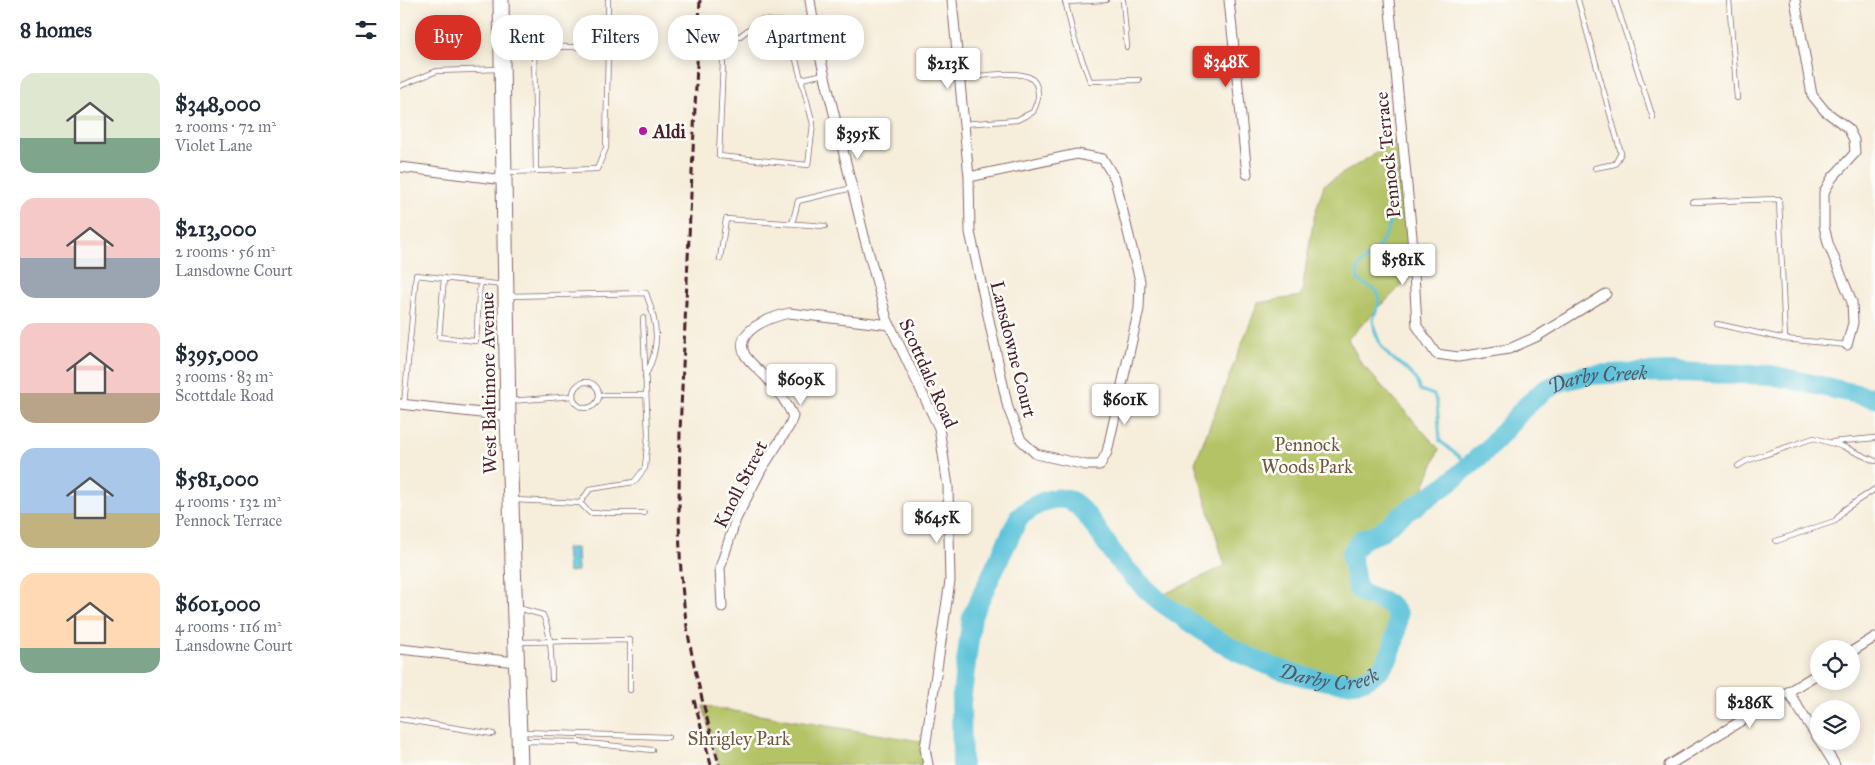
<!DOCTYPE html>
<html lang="en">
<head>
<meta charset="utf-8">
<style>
	body { margin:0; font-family:"IM FELL Great Primer",serif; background:#f2f2f3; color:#1f2937; height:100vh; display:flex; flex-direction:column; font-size:19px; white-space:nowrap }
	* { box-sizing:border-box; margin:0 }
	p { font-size:16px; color:#747a83 }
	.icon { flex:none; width:28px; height:28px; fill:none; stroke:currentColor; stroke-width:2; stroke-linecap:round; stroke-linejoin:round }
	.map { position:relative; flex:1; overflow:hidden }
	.side { display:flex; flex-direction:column; background:#fff; width:400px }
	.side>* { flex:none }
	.guide { position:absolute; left:15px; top:15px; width:475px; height:45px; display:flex; gap:10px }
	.buttons { position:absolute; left:1410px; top:640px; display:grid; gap:10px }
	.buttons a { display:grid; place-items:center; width:50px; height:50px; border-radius:50%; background:#fff; box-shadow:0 2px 12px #0003; font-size:25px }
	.price { position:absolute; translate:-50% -42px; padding:0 11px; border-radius:5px; background:#fff; color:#222; font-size:16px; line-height:32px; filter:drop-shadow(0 1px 2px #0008) }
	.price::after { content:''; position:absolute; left:50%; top:30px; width:15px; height:11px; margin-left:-8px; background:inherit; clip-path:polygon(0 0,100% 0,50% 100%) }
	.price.selected { background:#d93025; color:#fff }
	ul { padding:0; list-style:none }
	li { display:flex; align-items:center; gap:15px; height:125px; padding:0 20px }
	li span { display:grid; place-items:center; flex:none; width:140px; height:100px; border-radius:15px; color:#555 }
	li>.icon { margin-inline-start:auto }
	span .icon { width:60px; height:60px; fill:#fffc; stroke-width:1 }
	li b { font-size:21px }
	h2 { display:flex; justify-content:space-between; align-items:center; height:60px; padding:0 20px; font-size:21px }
	.tag { padding:0 18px; border-radius:20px; background:#fff; box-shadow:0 2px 12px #0003; font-size:18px; line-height:45px }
	.tag.selected { background:#d93025; color:#fff }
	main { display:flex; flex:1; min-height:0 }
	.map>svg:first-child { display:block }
</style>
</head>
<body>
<main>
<section class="side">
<h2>8 homes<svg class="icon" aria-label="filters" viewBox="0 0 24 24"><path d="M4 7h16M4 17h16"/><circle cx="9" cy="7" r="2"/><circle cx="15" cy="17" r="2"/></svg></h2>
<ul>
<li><span style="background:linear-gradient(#dfe7d0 65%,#7fa58c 0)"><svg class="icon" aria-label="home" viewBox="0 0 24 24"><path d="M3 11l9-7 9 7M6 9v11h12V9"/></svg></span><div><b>$348,000</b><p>2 rooms · 72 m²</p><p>Violet Lane</p></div></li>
<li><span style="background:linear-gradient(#f6c9c9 60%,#9aa5b1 0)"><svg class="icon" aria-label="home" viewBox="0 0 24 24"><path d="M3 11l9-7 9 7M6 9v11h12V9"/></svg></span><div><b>$213,000</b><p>2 rooms · 56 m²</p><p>Lansdowne Court</p></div></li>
<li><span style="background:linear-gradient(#f6c9c9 70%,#b9a48a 0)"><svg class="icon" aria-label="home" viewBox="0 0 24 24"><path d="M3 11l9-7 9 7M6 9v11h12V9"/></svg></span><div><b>$395,000</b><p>3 rooms · 83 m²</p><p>Scottdale Road</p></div></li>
<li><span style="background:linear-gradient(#a9c7e8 65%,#c2b280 0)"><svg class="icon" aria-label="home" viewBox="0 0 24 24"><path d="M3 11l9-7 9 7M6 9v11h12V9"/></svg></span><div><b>$581,000</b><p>4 rooms · 132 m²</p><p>Pennock Terrace</p></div></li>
<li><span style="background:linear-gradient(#ffd9b3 75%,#7fa58c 0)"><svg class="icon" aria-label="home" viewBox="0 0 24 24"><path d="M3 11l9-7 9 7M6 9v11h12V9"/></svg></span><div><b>$601,000</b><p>4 rooms · 116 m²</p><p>Lansdowne Court</p></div></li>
</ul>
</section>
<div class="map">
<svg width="1475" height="765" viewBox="0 0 1475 765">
	<rect width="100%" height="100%" fill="#fdfcf7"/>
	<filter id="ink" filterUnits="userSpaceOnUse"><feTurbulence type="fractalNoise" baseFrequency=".02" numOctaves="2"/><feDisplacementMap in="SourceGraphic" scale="10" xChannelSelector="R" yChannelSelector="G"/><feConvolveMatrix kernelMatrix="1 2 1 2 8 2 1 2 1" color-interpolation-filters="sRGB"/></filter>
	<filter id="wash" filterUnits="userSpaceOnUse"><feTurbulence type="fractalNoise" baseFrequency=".0096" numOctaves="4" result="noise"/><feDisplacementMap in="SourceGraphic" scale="20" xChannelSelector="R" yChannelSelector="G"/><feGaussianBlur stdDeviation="1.12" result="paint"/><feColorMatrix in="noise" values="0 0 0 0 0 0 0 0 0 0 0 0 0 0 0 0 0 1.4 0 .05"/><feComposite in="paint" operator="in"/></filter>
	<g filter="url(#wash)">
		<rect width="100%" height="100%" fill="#f6edda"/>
		<path fill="#b3c365" stroke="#7e7148" d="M1002,137L1014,273L948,339L961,363L1039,449L1017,505L979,533L962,539L951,554L957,588L965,595L989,604L998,615C996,635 994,657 978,671C943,705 846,658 812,638C792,626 774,611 756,598L825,566L795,463L858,303L901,296L914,217L924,185Z
			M303,706L526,742L528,765H319Z"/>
		<path fill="#5dc3da" stroke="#547182" d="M166,548H177L178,571L168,572Z"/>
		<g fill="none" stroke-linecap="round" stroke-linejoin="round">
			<path stroke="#5dc3da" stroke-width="3" d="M987,208L985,216L990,224C987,233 984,241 977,248C968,259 954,263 958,280L978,292L979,304L973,319L975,331L981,346L991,358L1003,366L1015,378L1020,390L1034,395L1037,403L1040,441L1069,465"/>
			<path stroke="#5dc3da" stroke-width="20" id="s1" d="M562,765L561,702L572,616L619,517C633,506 652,493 671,501C685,507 705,543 716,557C727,571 742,586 756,598C764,605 774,611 784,618C824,647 867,670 917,679C937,683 962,687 978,671C994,657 996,635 998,615L989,604L965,595L957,588L951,554L962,539L979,533L999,517L1049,483L1088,449L1123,409L1143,391L1163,381L1187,375L1231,373L1272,372L1371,375L1475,398"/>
		</g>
	</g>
	<g filter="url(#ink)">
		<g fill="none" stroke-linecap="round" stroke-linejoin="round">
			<g stroke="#866768" stroke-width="6">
				<path id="lane" d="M208,0V48
					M665,0L674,38L690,81L739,80
					M723,0L727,47
					M1178,0L1221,153L1215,164L1195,168
					M1215,0L1253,118
					M1329,0L1337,98
					M665,2L706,0
					M361,20L386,22L413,124L408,165L319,156L324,38L340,36Z
					M559,78C576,77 615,70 629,77C635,80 638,87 638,94C639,99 635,107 633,112L617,120L564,124
					M402,79L424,74
					M0,86L37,71L100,69
					M107,172L197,169L206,148L208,48L134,46L136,171
					M1292,202L1379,199L1385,339L1447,345
					M392,224L398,201L452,188
					M320,259L326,219L425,226
					M44,278L39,337L76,341L80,282
					M109,296L246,293C258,325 261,346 245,377
					M1317,324L1385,339
					M173 395a13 13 0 1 1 26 0a13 13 0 1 1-26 0Z
					M199,395H246
					M111,401L173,396
					M4,405L16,275L104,285
					M1432,442L1475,438
					M1338,466L1346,461L1414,438L1444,447L1475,461
					M114,500L180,503L190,489L234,482L245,468L248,435L243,318
					M180,503L190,513H244
					M1376,541L1435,521L1445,509L1475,489
					M118,608L143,615C152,636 151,656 152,679
					M119,642L230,640V690
					M0,719L93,734
					M122,732L268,737
					M122,741L179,742L252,750"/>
			</g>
			<g stroke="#866768" stroke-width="11">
				<path id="street" d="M410,0L416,40L464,236L487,319L539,428L548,486L550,581L525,748L528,765
					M552,0L569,177L570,232L608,408L621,440L636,454L686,465H700L707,452L739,309L740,281L715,179L703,159L677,154L569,177
					M829,0L847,174
					M989,0L1012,237L1017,326L1036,354L1058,357L1109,349L1136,337L1206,294
					M1395,0L1412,95L1425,111L1448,128L1454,140L1455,153L1432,178L1424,192V226L1428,243L1452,302L1453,323L1447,345
					M0,167L104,180
					M0,404L108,416
					M322,607L320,568L336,519L361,470L390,425L393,416C386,401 375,387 364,375C358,369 349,362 345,355C332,330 372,317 389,313L490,325
					M0,649L116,662
					M1451,652L1475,637
					M1389,693L1419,740
					M1420,741L1435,765
					M1269,765L1419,673"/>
			</g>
			<g stroke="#866768" stroke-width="17">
				<path id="primary" d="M101,0L108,416L120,765"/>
			</g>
			<use href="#lane" stroke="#fff" stroke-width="4.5"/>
			<use href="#street" stroke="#fff" stroke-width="9"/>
			<use href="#primary" stroke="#fff" stroke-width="15"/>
			<path stroke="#4a1f2b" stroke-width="3" stroke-dasharray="8 4" stroke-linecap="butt" d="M300,0L280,431C279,494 277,558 286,620C293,670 307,717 319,765
				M294,700L311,765"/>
		</g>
	</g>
	<circle fill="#b5179e" stroke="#fdfcf7" stroke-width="2" cx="243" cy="131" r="5"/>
	<g text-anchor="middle" stroke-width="5" stroke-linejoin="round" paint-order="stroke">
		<g font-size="19" font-weight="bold" fill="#4a1f2b" stroke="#fdfcf7" text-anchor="start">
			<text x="253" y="138">Aldi</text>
		</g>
		<g font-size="19" fill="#4a1f2b" stroke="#fdfcf7">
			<text transform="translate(987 155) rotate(-96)" y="7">Pennock Terrace</text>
			<text transform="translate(614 349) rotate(76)" y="7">Lansdowne Court</text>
			<text transform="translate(529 373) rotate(66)" y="7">Scottdale Road</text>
			<text transform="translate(88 383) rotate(-91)" y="7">West Baltimore Avenue</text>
			<text transform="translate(340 484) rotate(-63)" y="7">Knoll Street</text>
		</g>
		<g font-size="19" fill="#6f583f" stroke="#fdfcf7">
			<text x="907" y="451">Pennock<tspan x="907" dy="22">Woods Park</tspan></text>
			<text x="339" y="745">Shrigley Park</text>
		</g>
		<g font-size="20" font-style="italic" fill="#515868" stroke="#fdfcf7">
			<text dy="7" stroke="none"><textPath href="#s1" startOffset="1150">Darby Creek</textPath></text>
			<text dy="7" stroke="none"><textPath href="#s1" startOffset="640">Darby Creek</textPath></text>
		</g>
	</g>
</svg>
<div class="buttons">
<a><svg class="icon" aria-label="locate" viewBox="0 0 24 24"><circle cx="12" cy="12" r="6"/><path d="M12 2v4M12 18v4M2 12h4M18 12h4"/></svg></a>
<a><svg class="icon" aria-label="layers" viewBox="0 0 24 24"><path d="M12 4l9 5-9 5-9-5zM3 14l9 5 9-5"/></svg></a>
</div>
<b class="price selected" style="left:826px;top:88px">$348K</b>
<b class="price" style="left:548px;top:90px">$213K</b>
<b class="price" style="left:458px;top:160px">$395K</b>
<b class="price" style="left:1003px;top:286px">$581K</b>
<b class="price" style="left:401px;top:406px">$609K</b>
<b class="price" style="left:725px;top:426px">$601K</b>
<b class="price" style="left:537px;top:544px">$645K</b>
<b class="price" style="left:1350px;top:729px">$286K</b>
<div class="guide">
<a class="tag selected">Buy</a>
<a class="tag">Rent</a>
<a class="tag">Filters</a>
<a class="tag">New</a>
<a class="tag">Apartment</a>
</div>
</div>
</main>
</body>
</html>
